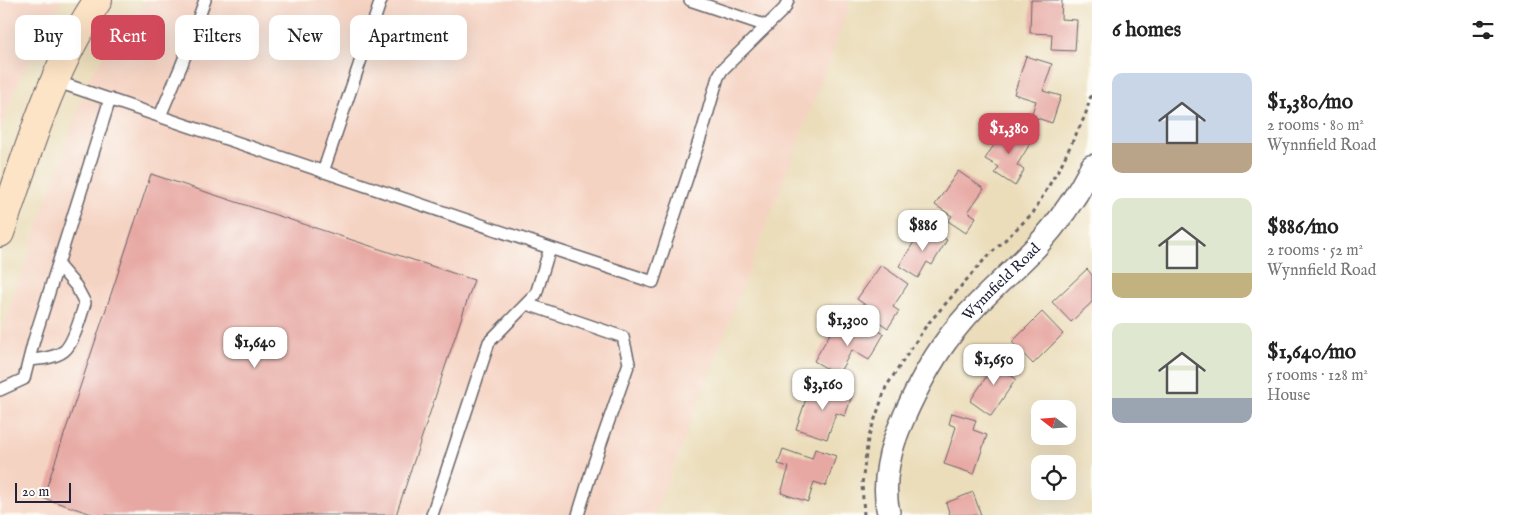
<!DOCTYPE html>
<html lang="en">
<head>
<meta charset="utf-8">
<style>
	body { margin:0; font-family:"IM FELL English",serif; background:#f2f2f2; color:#222; height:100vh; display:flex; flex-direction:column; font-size:19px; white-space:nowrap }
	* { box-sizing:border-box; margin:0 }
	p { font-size:16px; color:#767676 }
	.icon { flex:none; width:28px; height:28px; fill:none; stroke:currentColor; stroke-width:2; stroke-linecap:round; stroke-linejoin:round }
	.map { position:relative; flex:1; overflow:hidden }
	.side { display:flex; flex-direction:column; background:#fff; width:425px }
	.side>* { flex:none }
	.banner { position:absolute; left:15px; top:15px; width:475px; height:45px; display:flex; gap:10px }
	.needle { width:32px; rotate:287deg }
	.controls { position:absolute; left:1031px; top:400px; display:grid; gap:10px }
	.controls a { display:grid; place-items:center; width:45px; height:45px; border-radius:10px; background:#fff; box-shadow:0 5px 20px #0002; font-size:25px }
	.scale { position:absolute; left:15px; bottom:12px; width:56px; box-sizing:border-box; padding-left:5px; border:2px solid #22223b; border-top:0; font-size:14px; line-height:18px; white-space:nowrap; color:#22223b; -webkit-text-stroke:4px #fdfcf7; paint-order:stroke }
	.price { position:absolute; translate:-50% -42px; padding:0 11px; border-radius:10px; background:#fff; color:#222; font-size:16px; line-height:32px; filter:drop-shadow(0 1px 2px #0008) }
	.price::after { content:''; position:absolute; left:50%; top:30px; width:15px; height:11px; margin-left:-8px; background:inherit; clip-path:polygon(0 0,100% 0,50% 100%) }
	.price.on { background:#d1495b; color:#fff }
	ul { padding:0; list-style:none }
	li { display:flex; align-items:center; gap:15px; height:125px; padding:0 20px }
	li span { display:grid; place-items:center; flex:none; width:140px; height:100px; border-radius:10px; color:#555 }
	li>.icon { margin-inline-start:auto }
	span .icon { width:60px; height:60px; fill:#fffc; stroke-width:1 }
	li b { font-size:21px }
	h2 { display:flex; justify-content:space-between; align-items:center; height:60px; padding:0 20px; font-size:21px }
	.pill { padding:0 18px; border-radius:10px; background:#fff; box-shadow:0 5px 20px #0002; font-size:18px; line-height:45px }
	.pill.on { background:#d1495b; color:#fff }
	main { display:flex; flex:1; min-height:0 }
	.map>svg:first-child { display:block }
</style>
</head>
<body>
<main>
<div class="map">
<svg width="1092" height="515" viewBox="0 0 1092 515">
	<rect width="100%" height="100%" fill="#fdfcf7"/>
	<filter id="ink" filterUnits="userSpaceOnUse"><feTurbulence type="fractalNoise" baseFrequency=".02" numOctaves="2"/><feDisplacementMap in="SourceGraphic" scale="10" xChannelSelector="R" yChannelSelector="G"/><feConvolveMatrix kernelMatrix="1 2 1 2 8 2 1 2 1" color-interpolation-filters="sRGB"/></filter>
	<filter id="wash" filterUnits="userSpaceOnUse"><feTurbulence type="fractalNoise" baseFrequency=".0096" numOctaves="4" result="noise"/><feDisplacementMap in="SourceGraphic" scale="20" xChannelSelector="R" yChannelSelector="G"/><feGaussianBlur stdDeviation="1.12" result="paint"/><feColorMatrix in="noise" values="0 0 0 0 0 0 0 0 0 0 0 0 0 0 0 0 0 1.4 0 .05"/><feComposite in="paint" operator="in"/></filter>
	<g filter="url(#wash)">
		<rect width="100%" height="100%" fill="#ebddba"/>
		<path fill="#f5d3c2" d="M0,0H62L14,92L0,133Z
			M147,0H851L829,62L655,515H0V336L91,73Z"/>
		<g id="blocks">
			<path fill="#e7a7a2" d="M1031,0H1062L1061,19L1077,20L1075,51L1051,50L1052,34L1030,33Z
				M1026,56L1052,64L1043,91L1061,96L1052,123L1031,116L1036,101L1014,94Z
				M1006,126L1031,142L1017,165L1024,170L1015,186L995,173L999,167L985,159Z
				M958,171L984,189L968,212L976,217L966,233L948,221L952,216L935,205Z
				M151,174L474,280L396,515H95L43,498Z
				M924,226L947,240L932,265L927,262L918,278L899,266Z
				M881,265L908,284L893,307L899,311L888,328L867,314L871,309L857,299Z
				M1087,269L1092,275V302L1071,322L1052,302Z
				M1042,312L1063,334L1033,364L1012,342Z
				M863,322L884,334L869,360L852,350L838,375L814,361L834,327L854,338Z
				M992,354L1010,366L1006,372L1016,379L991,416L970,401L993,367L986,363Z
				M829,386L853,393L845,416L836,413L827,439L796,429L809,390L825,395Z
				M952,413L976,420L973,430L987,435L974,474L944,464L956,427L949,424Z
				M783,449L812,459L815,449L836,456L826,486L814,482L808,502L781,493L789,467L778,464Z
				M973,492L981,515H950L946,503Z"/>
		</g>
	</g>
	<g filter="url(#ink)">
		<use href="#blocks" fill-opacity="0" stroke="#686367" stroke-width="1"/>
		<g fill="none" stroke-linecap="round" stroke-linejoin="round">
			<g stroke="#686367" stroke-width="14">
				<path id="lane" d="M690,0L767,26
					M55,81L550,248L536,294L489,342L432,515
					M160,116L182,64L205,0
					M323,172L381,0
					M550,248L653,282L703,129L718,77L722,70L785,8L788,0
					M527,304L623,337L629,363L594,463L578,515
					M29,360C40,359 55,358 64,351C74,343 81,315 85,303L76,286L58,265
					M0,390L24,379L34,340L110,99"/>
			</g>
			<g stroke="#686367" stroke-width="25">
				<g id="street">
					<path id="s1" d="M889,515C881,484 890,447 903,419C915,392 929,364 947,340C972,305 1006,278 1036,247C1058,223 1078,195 1092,166"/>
				</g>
			</g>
			<g stroke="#686367" stroke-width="30">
				<path id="secondary" d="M0,233C27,154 51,70 98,0"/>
			</g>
			<path stroke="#686367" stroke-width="3" stroke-dasharray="4 4" stroke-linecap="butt" d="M864,515L862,484L868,439L886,387L926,326L984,260L1033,213L1062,163L1085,116L1092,92"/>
			<use href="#lane" stroke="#fff" stroke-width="11"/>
			<use href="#street" stroke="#fff" stroke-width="22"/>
			<use href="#secondary" stroke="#fee4c6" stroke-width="28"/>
		</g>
	</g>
	<g text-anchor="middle" stroke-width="4" stroke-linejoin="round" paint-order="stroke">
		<g font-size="15" fill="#22223b" stroke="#fdfcf7">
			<text dy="5" stroke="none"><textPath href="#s1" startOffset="269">Wynnfield Road</textPath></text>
		</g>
	</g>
</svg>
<div class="controls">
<a><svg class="needle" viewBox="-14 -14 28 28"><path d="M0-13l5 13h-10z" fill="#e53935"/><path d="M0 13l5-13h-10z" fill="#767676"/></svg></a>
<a><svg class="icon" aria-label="locate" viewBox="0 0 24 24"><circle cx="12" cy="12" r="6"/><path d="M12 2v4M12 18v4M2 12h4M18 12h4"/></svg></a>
</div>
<div class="scale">20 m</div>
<b class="price on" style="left:1009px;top:155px">$1,380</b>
<b class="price" style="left:923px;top:252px">$886</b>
<b class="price" style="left:848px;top:347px">$1,300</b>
<b class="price" style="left:255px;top:369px">$1,640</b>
<b class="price" style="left:994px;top:386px">$1,650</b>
<b class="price" style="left:823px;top:411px">$3,160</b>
<div class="banner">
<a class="pill">Buy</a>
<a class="pill on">Rent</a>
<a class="pill">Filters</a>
<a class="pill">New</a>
<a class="pill">Apartment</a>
</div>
</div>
<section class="side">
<h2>6 homes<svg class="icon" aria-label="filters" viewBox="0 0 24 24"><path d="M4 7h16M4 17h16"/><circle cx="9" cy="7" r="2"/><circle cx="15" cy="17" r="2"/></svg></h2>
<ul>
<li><span style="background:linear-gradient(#c9d6e8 70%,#b9a48a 0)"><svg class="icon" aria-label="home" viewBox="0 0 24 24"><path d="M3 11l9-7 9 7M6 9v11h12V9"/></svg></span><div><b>$1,380/mo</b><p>2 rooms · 80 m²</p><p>Wynnfield Road</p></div></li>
<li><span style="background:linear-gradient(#dfe7d0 75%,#c2b280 0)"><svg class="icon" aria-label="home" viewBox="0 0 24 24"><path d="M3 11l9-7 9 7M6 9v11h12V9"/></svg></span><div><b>$886/mo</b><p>2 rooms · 52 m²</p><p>Wynnfield Road</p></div></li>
<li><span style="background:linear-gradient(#dfe7d0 75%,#9aa5b1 0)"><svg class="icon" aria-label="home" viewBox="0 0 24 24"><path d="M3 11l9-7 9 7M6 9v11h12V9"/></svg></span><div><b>$1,640/mo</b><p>5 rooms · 128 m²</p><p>House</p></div></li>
</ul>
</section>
</main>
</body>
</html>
